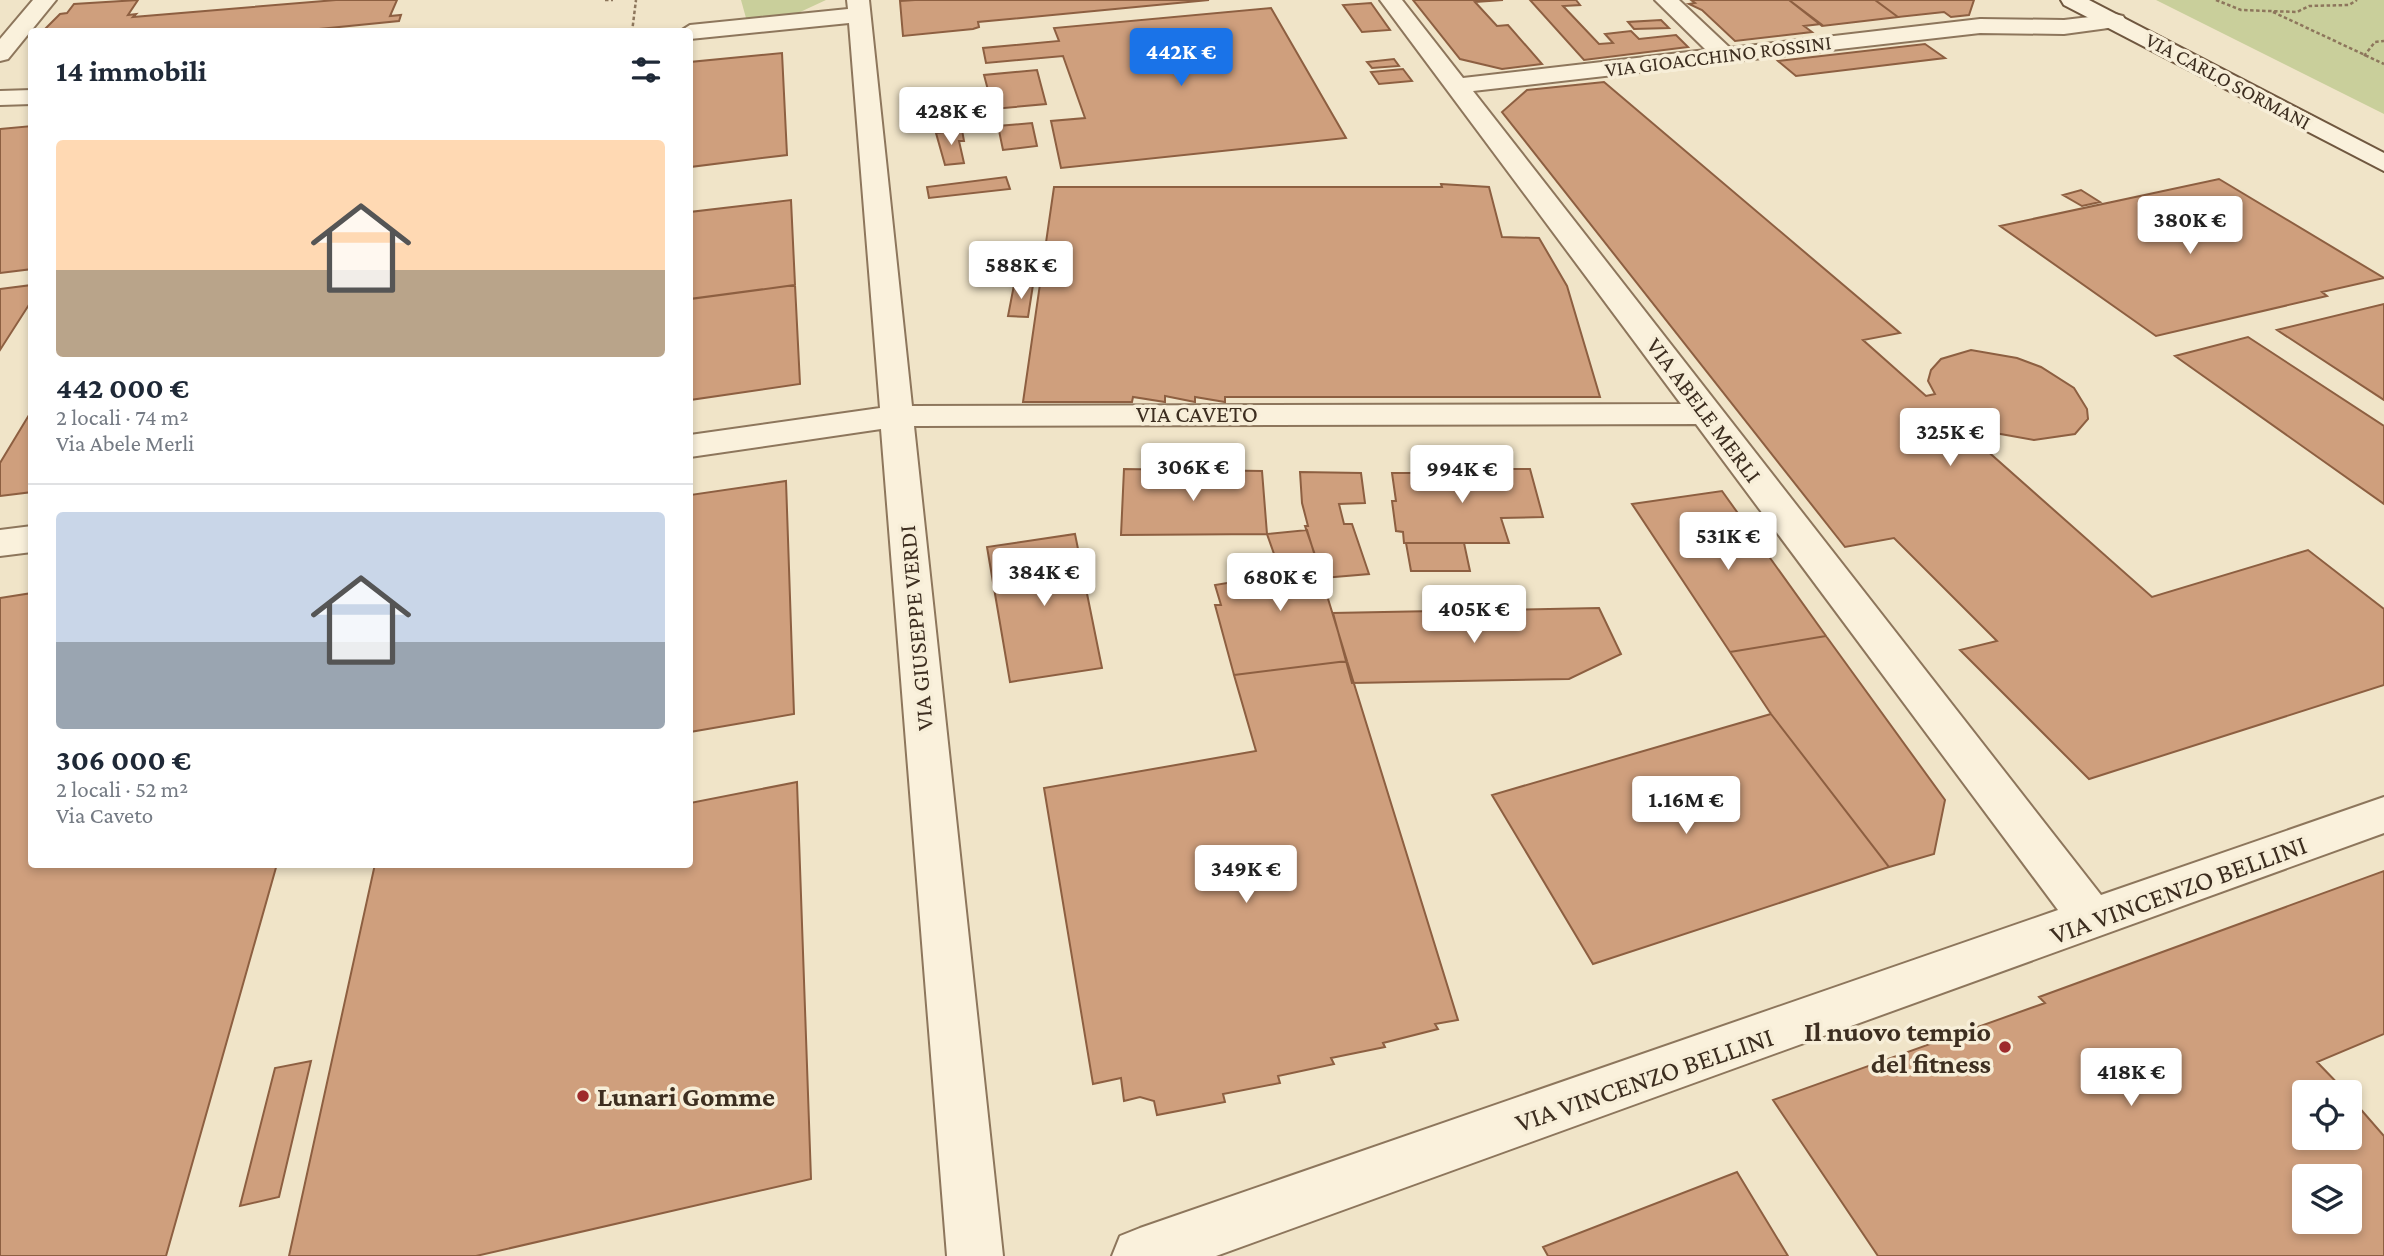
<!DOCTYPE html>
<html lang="it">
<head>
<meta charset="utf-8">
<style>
	body { margin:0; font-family:"Crimson Pro",serif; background:#f6f6f7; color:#1f2937; height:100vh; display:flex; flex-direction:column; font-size:26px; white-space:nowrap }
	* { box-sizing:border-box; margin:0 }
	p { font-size:23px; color:#747a83 }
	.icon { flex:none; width:38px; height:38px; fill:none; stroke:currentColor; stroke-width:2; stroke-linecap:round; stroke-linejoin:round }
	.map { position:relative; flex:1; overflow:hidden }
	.panel { position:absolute; left:28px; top:28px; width:665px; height:840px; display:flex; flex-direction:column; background:#fff; border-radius:7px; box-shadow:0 4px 10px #0003 }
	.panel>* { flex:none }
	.tools { position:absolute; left:2292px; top:1080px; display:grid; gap:14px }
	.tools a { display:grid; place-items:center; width:70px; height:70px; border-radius:7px; background:#fff; box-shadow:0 4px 10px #0003; font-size:35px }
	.price { position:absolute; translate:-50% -60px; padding:0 16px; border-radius:7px; background:#fff; color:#222; font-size:23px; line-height:46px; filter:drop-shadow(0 2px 4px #0008) }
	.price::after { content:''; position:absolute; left:50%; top:42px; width:21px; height:16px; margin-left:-10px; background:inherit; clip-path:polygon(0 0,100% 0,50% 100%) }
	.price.selected { background:#1a73e8; color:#fff }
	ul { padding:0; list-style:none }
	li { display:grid; align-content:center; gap:14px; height:371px; padding:0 28px }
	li+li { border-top:2px solid #e0e1e3 }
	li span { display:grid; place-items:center; height:217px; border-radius:7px; color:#555 }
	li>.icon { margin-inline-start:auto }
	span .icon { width:126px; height:126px; fill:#fffc; stroke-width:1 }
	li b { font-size:30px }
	h2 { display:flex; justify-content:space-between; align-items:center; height:84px; padding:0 28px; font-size:30px }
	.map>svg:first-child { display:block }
</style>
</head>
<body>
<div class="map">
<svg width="2384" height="1256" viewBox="0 0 2384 1256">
	<rect width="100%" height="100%" fill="#f0e4c8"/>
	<path fill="#c9cf9b" d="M741,0H826L798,13L746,18Z
		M2156,0H2384V114Z"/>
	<path fill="#cf9f7d" stroke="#8d5f41" stroke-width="2" fill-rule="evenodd" d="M138,0L128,15L136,14L133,17L336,0H397L390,16L401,15L399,21L289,32H42L60,14L67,13L74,4Z
		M915,0H1209L978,22L979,27L973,29L903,36L900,1Z
		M1413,0H1503L1475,2L1497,26L1508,25L1542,64L1502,69L1460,59Z
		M1530,0H1576L1580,5L1563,6L1599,44L1613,43L1605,34L1631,31L1639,39L1676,35L1688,47L1584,60Z
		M1691,0H1789L1821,24L1804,26L1812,32L1735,41L1702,10L1689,4L1695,3Z
		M1789,0H1875L1898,17L1822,26Z
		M1875,0H1974L1969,15L1951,17L1944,12L1898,17Z
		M1371,3L1390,30L1362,32L1343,5Z
		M1271,8L1346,138L1061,168L1051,121L1085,118L1063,56L986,63L983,48L1059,41L1054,28Z
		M1661,20L1669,28L1634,29L1628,22Z
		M1925,44L1945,58L1796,76L1778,61Z
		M782,53L787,155L690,167V62Z
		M1394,59L1399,66L1372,68L1367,62Z
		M1403,69L1412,81L1379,84L1371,72Z
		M1037,70L1046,104L993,109L984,75Z
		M1604,82L1900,333L1863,340L1926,396L1935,394L1928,381L1931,370L1941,359L1971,350L2017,358L2041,367L2074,388L2087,409L2088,419L2075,434L2034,440L1995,433L1968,421L1958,425L2152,597L2308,550L2384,609V685L2089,779L1960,650L1997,641L1894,538L1845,547L1502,112L1527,90Z
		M1032,123L1037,146L1003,150L998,126Z
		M32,126V269L0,273V129Z
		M962,130L964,141H959L964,163L945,165L936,133Z
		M1006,177L1010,189L929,198L927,187Z
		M2219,179L2384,278L2322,292L2327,296L2156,336L2000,226Z
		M1441,184L1489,187L1502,237L1539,238L1567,286L1600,397H1225V402L1195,397V402L1165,396V402L1133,397L1132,402H1023L1054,187H1442Z
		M2081,190L2100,202L2082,206L2063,195Z
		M791,200L795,285L690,299V212Z
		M32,285V300L0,350V289Z
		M795,285L800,384L690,400V299Z
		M1014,285H1033L1028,317L1008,316Z
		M2384,304V400L2277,330Z
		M2248,337L2384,426V504L2175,356Z
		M32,410V492L0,496V463Z
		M1124,469L1262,471L1267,534L1121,535Z
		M1447,469H1530L1543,517L1501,518L1509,543H1404L1403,532L1396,531L1392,501H1396L1392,473H1448Z
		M1300,472L1361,473L1365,503L1339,504L1344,524H1352L1369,574L1323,578L1305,526H1308L1302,503Z
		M786,481L794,714L690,732V495Z
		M1722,491L1826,636L1730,652L1632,504Z
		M1307,530L1347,661L1234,675L1215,605H1221L1215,585L1281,574L1267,534Z
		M1075,534L1102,668L1010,682L987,547Z
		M1406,543H1464L1470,571H1411Z
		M32,593V864H277L166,1256H0V598Z
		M1599,608L1621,654L1569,679L1352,683L1333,613Z
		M1826,636L1945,800L1934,854L1889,867L1771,714L1730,652Z
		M1347,661L1458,1020L1435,1024L1438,1029L1383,1043L1385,1047L1331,1058L1334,1064L1278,1076L1280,1083L1223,1094L1225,1102L1157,1115L1154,1101L1140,1097L1124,1101L1121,1078L1093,1084L1044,788L1256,751L1234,675Z
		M1771,714L1889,867L1593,964L1492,795Z
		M797,782L811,1179L476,1256H289L375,864H690V803Z
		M2384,871V1034L2317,1062L2346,1092H2305V1138H2350V1097L2384,1136V1256H1878L1773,1100L2045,1003L2039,997ZM2305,1176H2350V1222H2305Z
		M311,1061L279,1197L240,1206L275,1068Z
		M1737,1172L1788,1256H1548L1543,1247Z"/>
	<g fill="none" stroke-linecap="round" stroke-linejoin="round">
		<g stroke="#8d765c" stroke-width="4">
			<path id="street" d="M33,0H56L8,59L0,61V39Z
				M847,0H869L912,406L1681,404L1380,0H1402L1463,78L1706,50L1655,0H1679L1730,48L1980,19L2064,20L2115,14L2123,16L2126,21L2123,26L2064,34L1980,33L1473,91L2101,895L2384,797V833L1216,1256H1112L1120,1236L1140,1228L2058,910L1696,424L914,426L1003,1256H947L881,429L690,457V435L880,408L849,23L690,39V32H679L690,25L848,9Z
				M32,90V104L0,105V91Z
				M32,526V552L0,556V530Z"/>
		</g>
		<g stroke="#6f573f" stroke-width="4">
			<path id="secondary" d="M2061,0H2089L2384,153V171L2064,5Z"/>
		</g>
		<path stroke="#8d765c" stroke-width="2.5" stroke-dasharray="3.5 2.5" stroke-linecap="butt" d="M605,0H613
			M2216,0L2241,10L2297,12L2309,6L2349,5L2357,0
			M2273,12L2384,64
			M632,32L636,0
			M2364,56L2375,42L2384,41"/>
		<use href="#street" fill="#faf1dc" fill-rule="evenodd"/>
		<use href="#secondary" fill="#faf1dc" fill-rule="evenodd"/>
	</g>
	<g fill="#9e2a2b" stroke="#f7eed8" stroke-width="2.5">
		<circle cx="2005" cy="1047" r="7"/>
		<circle cx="583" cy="1096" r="7"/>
	</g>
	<g text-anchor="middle" stroke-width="7" stroke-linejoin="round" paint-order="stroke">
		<g font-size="21" fill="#3d2e20" stroke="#f7eed8">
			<text transform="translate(1718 56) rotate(-7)" y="7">VIA GIOACCHINO ROSSINI</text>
			<text transform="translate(2228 81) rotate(28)" y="7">VIA CARLO SORMANI</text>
		</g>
		<g font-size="24" fill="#3d2e20" stroke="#f7eed8">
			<text transform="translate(1704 410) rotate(53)" y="8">VIA ABELE MERLI</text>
			<text x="1197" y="422">VIA CAVETO</text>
			<text transform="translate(916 628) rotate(-95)" y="8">VIA GIUSEPPE VERDI</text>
		</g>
		<g font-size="28" fill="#3d2e20" stroke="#f7eed8">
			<text transform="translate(2178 889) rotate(-20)" y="10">VIA VINCENZO BELLINI</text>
			<text transform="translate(1644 1079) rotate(-19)" y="10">VIA VINCENZO BELLINI</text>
		</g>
		<g font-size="28" font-weight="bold" fill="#3d2e20" stroke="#f7eed8" text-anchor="end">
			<text x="1991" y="1041">Il nuovo tempio<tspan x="1991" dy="32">del fitness</tspan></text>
			<text x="597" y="1106" text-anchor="start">Lunari Gomme</text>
		</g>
	</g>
</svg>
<div class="tools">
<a><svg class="icon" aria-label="locate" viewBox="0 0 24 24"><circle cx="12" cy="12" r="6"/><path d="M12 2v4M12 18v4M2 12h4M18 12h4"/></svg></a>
<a><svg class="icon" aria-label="layers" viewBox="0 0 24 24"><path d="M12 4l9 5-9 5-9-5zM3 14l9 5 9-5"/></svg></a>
</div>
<b class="price selected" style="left:1181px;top:88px">442K €</b>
<b class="price" style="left:951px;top:147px">428K €</b>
<b class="price" style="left:2190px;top:256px">380K €</b>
<b class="price" style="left:1021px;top:301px">588K €</b>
<b class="price" style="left:1950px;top:468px">325K €</b>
<b class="price" style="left:1193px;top:503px">306K €</b>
<b class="price" style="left:1462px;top:505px">994K €</b>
<b class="price" style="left:1728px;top:572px">531K €</b>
<b class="price" style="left:1044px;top:608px">384K €</b>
<b class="price" style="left:1280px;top:613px">680K €</b>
<b class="price" style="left:1474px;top:645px">405K €</b>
<b class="price" style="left:1686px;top:836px">1.16M €</b>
<b class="price" style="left:1246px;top:905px">349K €</b>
<b class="price" style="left:2131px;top:1108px">418K €</b>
<section class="panel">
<h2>14 immobili<svg class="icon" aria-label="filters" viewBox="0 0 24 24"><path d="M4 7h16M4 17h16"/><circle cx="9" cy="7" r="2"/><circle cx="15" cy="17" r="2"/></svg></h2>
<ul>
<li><span style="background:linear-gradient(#ffd9b3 60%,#b9a48a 0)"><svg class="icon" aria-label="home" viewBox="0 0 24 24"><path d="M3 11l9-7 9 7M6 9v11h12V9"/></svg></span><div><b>442 000 €</b><p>2 locali · 74 m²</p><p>Via Abele Merli</p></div></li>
<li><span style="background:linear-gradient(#c9d6e8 60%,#9aa5b1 0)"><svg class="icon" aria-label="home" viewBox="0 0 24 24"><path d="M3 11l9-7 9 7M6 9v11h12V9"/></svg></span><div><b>306 000 €</b><p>2 locali · 52 m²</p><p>Via Caveto</p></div></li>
</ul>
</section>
</div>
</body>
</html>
